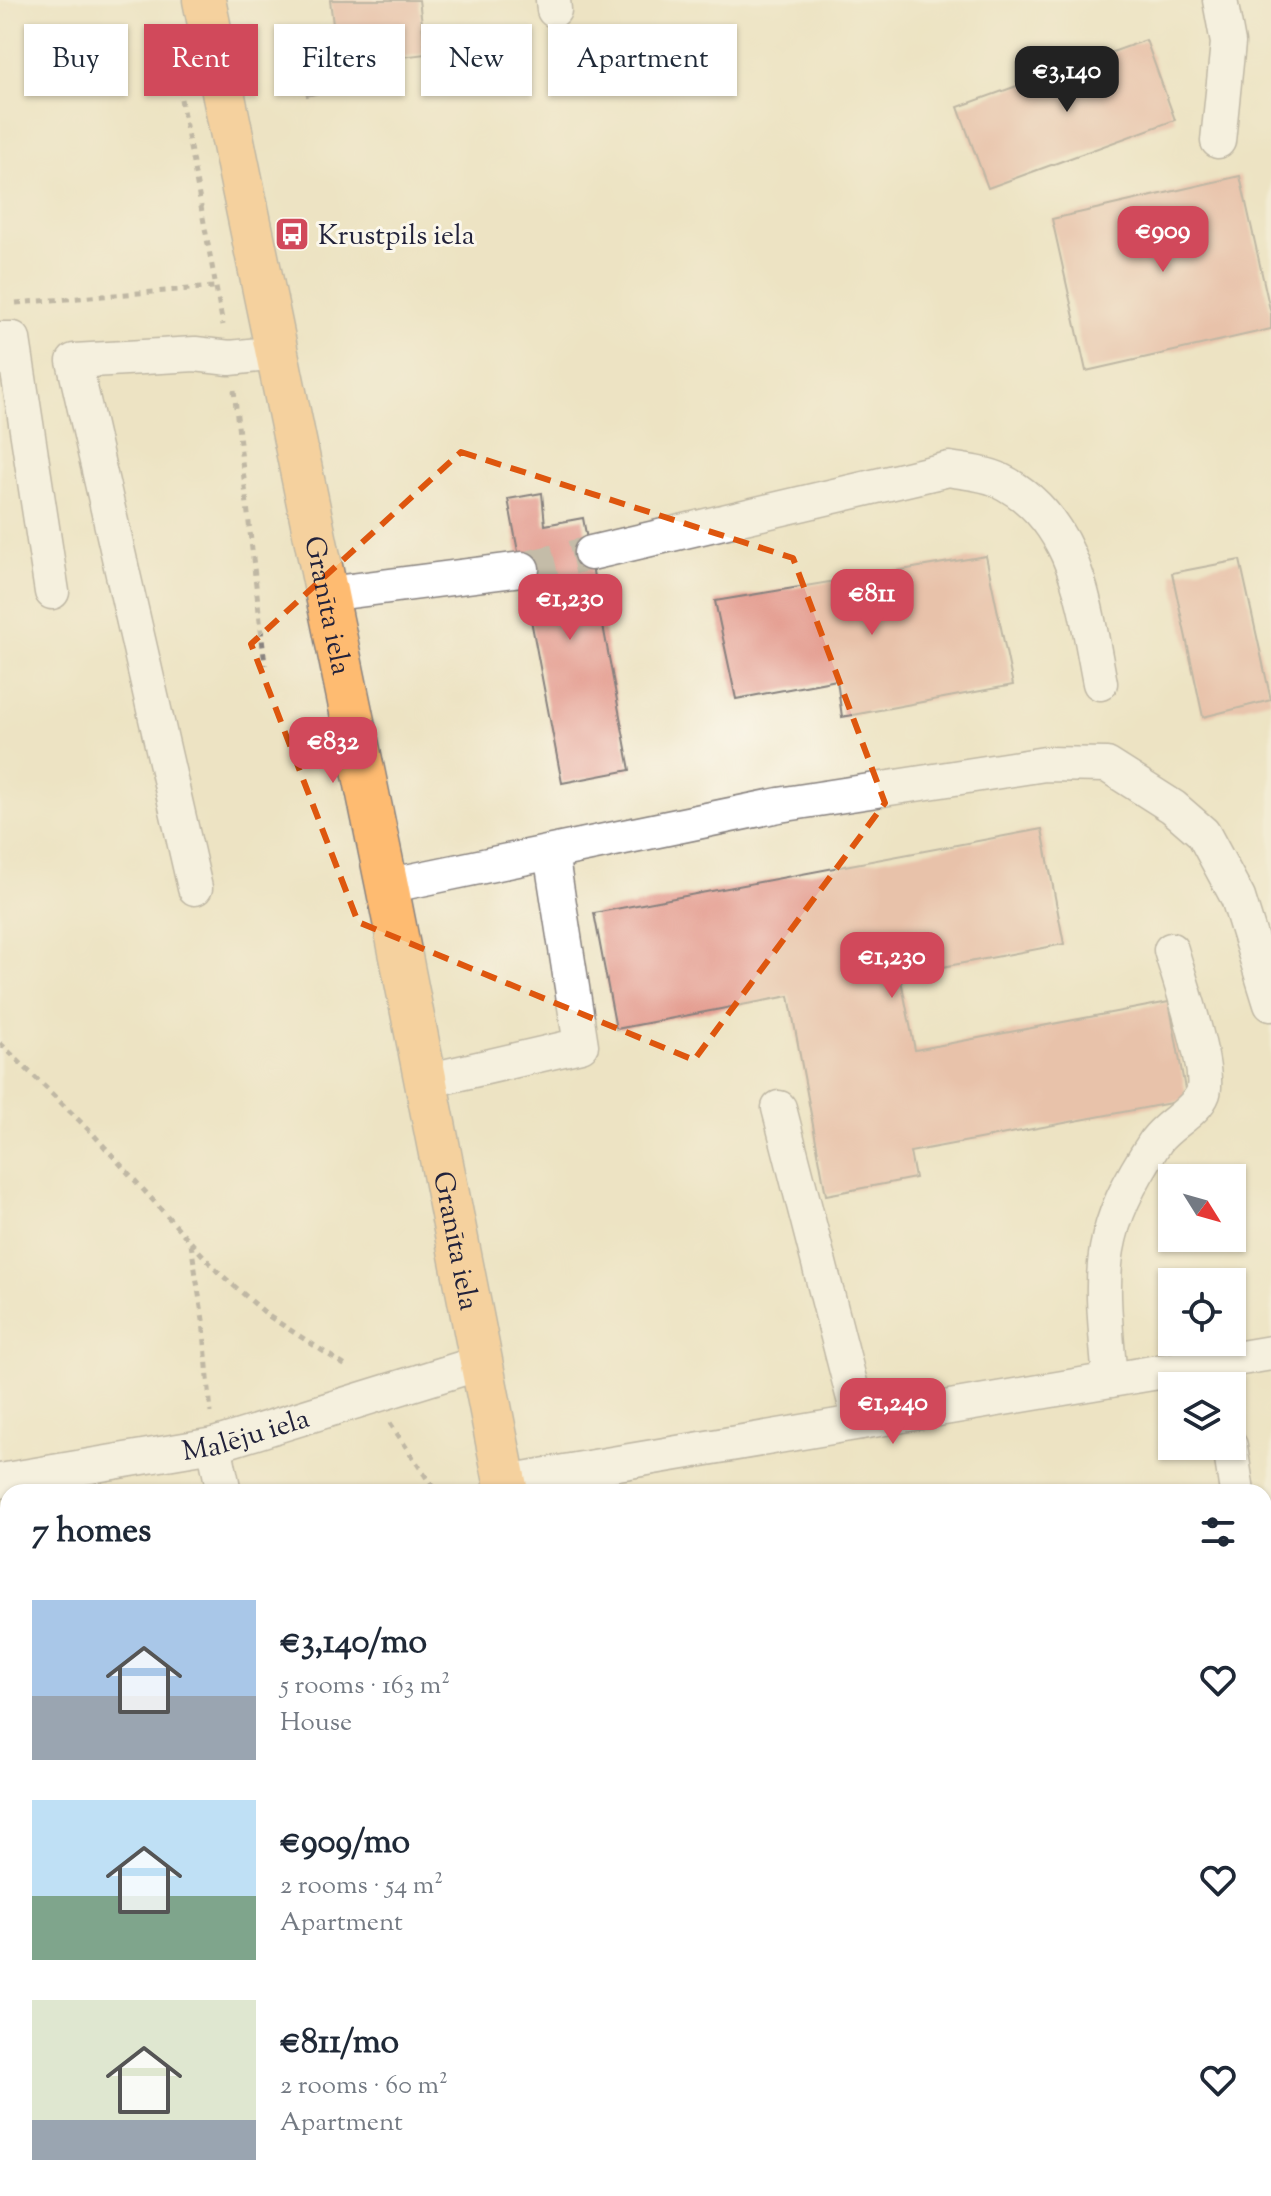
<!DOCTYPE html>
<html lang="en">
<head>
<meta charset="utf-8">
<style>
	body { margin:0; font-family:"Sorts Mill Goudy",serif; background:#f6f6f7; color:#1f2937; height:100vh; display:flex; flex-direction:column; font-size:30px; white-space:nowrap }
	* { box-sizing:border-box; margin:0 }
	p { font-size:26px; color:#747a83 }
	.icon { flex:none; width:44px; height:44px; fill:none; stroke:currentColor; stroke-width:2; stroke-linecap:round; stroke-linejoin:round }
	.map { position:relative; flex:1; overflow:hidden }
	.side { position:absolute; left:0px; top:1484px; width:1272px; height:712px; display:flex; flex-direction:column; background:#fff; border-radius:24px 24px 0 0; box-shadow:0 2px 6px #0004 }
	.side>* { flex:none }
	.banner { position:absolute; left:24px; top:24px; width:800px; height:72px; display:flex; gap:16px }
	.needle { width:52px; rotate:127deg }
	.buttons { position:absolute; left:1158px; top:1164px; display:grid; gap:16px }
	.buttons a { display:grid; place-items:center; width:88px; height:88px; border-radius:0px; background:#fff; box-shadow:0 2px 6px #0004; font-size:40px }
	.price { position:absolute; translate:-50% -68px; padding:0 18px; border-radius:16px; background:#d1495b; color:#fff; font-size:26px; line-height:52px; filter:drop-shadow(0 2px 4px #0008) }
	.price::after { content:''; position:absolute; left:50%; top:48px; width:24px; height:18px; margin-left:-12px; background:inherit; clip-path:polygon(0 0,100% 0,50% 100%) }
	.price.current { background:#222; color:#fff }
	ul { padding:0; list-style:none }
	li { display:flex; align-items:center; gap:24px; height:200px; padding:0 32px }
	li span { display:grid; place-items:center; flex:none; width:224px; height:160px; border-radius:0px; color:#555 }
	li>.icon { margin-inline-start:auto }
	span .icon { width:96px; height:96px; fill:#fffc; stroke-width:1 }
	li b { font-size:34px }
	h2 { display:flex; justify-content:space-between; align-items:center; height:96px; padding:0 32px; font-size:34px }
	.chip { padding:0 28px; border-radius:0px; background:#fff; box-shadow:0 2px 6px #0004; font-size:28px; line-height:72px }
	.chip.current { background:#d1495b; color:#fff }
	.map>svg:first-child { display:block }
</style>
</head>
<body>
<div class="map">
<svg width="1271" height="2196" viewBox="0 0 1271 2196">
	<rect width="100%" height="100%" fill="#fbf7ec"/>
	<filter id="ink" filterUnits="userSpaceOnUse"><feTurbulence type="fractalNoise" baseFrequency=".0125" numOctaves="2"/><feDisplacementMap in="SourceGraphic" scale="16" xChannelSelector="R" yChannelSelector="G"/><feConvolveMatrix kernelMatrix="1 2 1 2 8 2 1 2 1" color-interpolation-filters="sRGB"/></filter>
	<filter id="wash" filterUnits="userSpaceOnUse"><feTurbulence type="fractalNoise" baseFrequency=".006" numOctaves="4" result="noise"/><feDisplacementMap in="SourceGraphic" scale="32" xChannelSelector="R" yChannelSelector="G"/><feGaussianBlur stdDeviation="1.8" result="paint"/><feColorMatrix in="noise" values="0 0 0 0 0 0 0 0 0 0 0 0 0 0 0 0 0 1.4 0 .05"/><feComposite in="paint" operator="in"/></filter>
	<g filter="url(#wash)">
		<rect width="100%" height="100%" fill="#ede3c3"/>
		<g id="blocks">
			<path fill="#e3998c" d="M330,0H419L426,54L338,65Z
				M1146,40L1175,120L988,188L958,107Z
				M320,76L323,92L307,96L304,79Z
				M1240,176L1271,314V329L1086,371L1052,219Z
				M542,493L545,525L583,518L630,770L562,783L508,499Z
				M986,556L1013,685L842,717L837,680L736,699L715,601Z
				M1240,560L1271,700L1203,717L1172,573Z
				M1042,829L1064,944L900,975L915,1050L1169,1002L1187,1100L910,1152L915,1178L826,1195L789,996L616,1029L594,913Z
				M1271,2020V2127L1266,2128L1264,2021Z
				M382,2188H515L516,2196H384Z
				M823,2188H918L919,2196H824Z
				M1106,2188H1229L1230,2196H1066Z"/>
		</g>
	</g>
	<g filter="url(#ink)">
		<use href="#blocks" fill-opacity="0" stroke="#88827f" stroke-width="2"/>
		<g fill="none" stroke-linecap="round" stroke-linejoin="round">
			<path stroke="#c4bca8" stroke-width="34" stroke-dasharray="34 17" stroke-linecap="butt" d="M522,569L591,553"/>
			<g stroke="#88827f" stroke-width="37">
				<g id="minor">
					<path d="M553,0L554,10"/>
					<path d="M1218,141L1228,43L1220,0"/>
					<path d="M0,339H13L52,592"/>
					<path d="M591,553L949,469C964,472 983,473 997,479C1077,516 1085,607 1100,683"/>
					<path d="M327,594L522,569"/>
					<path d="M387,886L779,805L1045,764L1107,765L1173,807L1203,833L1238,898L1271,1004"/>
					<path d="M195,888L74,361L195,354L230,358L277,353"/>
					<path d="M426,1081L581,1045L551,853"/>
					<path d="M779,1108L860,1422"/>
					<path d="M1110,1380C1101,1272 1093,1236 1156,1141C1168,1124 1196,1112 1203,1093C1211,1069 1179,978 1171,950"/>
					<path d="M214,1445L224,1492"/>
					<path d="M1230,1446L1237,1492"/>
					<path id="s1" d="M0,1481L214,1445L483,1362"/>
					<path d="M505,1482L1271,1353"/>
					<path d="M1264,1594L1271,1593"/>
					<path d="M1264,1676L1271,1724"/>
					<path d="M350,2188L352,2196"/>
					<path d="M808,2188L809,2196"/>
					<path d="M948,2188L949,2196"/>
					<path d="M1051,2188L1052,2196"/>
					<path d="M1263,2188L1264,2196"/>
				</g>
			</g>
			<g stroke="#88827f" stroke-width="45">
				<g id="major">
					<path id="s2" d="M204,0L387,886L507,1492"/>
					<path d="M645,2188L647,2196"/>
				</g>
			</g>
			<path stroke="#88827f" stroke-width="5" stroke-dasharray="6 6" stroke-linecap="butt" d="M170,40L223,325
				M16,303L214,287
				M234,390L265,665
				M0,1043L92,1133L217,1271L270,1317L349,1368
				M191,1244L203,1320L211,1413
				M390,1423L436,1492
				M589,2188L591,2196"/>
			<use href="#minor" stroke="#fff" stroke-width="34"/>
			<use href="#major" stroke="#febb71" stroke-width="42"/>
		</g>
	</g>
	<path d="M0 0H1271V2196H0ZM461,452L793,558L885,803L694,1060L358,922L251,644Z" fill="#ede3c3" fill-opacity=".55" fill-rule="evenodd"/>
	<path fill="none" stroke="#de560e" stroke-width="6" stroke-dasharray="16 10" stroke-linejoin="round" d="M461,452L793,558L885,803L694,1060L358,922L251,644Z"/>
	<defs>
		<g id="bus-square" transform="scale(1.8)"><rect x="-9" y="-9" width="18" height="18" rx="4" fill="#d1495b" stroke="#fbf7ec"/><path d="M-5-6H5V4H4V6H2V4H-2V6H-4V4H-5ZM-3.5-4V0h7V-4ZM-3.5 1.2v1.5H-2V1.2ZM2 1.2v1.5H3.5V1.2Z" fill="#fff"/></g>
	</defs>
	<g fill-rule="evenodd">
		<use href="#bus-square" x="292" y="234"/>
	</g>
	<g text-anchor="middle" stroke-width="6" stroke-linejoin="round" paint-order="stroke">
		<g font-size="28" fill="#22223b" stroke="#fbf7ec" text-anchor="start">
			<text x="318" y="244">Krustpils iela</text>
		</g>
		<g font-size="28" fill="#22223b" stroke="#fbf7ec">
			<text dy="10" stroke="none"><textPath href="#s2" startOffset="618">Granīta iela</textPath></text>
			<text dy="10" stroke="none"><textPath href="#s2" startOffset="1266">Granīta iela</textPath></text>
			<text dy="10" stroke="none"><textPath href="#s1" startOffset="250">Malēju iela</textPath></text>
		</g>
	</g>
</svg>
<div class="buttons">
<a><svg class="needle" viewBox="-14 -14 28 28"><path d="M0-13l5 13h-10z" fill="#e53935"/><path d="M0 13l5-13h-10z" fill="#747a83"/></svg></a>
<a><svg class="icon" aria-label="locate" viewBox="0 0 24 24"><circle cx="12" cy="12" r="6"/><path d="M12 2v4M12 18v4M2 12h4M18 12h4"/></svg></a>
<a><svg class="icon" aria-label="layers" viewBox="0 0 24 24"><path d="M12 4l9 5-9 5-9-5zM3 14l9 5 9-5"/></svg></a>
</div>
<b class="price current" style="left:1067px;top:114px">€3,140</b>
<b class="price" style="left:1163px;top:274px">€909</b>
<b class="price" style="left:872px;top:637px">€811</b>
<b class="price" style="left:570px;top:642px">€1,230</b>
<b class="price" style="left:333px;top:785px">€832</b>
<b class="price" style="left:892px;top:1000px">€1,230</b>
<b class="price" style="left:893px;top:1446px">€1,240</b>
<div class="banner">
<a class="chip">Buy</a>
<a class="chip current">Rent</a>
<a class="chip">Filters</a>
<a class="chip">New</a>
<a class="chip">Apartment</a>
</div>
<section class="side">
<h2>7 homes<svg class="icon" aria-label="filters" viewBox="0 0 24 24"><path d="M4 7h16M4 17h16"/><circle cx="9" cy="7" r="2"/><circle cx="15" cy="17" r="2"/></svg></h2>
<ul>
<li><span style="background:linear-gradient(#a9c7e8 60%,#9aa5b1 0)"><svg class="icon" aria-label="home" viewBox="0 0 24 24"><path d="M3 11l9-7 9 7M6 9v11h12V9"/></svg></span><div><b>€3,140/mo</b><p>5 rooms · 163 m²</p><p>House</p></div><svg class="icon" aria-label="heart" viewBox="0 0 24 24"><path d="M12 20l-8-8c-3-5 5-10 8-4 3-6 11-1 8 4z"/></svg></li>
<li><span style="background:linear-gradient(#bfe0f5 60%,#7fa58c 0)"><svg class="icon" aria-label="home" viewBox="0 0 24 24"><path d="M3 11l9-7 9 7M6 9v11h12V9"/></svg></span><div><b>€909/mo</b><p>2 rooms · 54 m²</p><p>Apartment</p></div><svg class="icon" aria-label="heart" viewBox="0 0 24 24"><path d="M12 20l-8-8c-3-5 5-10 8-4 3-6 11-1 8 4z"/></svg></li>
<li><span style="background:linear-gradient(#dfe7d0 75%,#9aa5b1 0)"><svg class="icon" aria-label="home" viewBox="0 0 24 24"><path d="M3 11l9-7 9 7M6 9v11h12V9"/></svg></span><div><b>€811/mo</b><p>2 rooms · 60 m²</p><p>Apartment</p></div><svg class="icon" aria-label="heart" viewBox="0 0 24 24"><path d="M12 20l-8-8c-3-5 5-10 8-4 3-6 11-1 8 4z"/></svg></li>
</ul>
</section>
</div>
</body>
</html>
